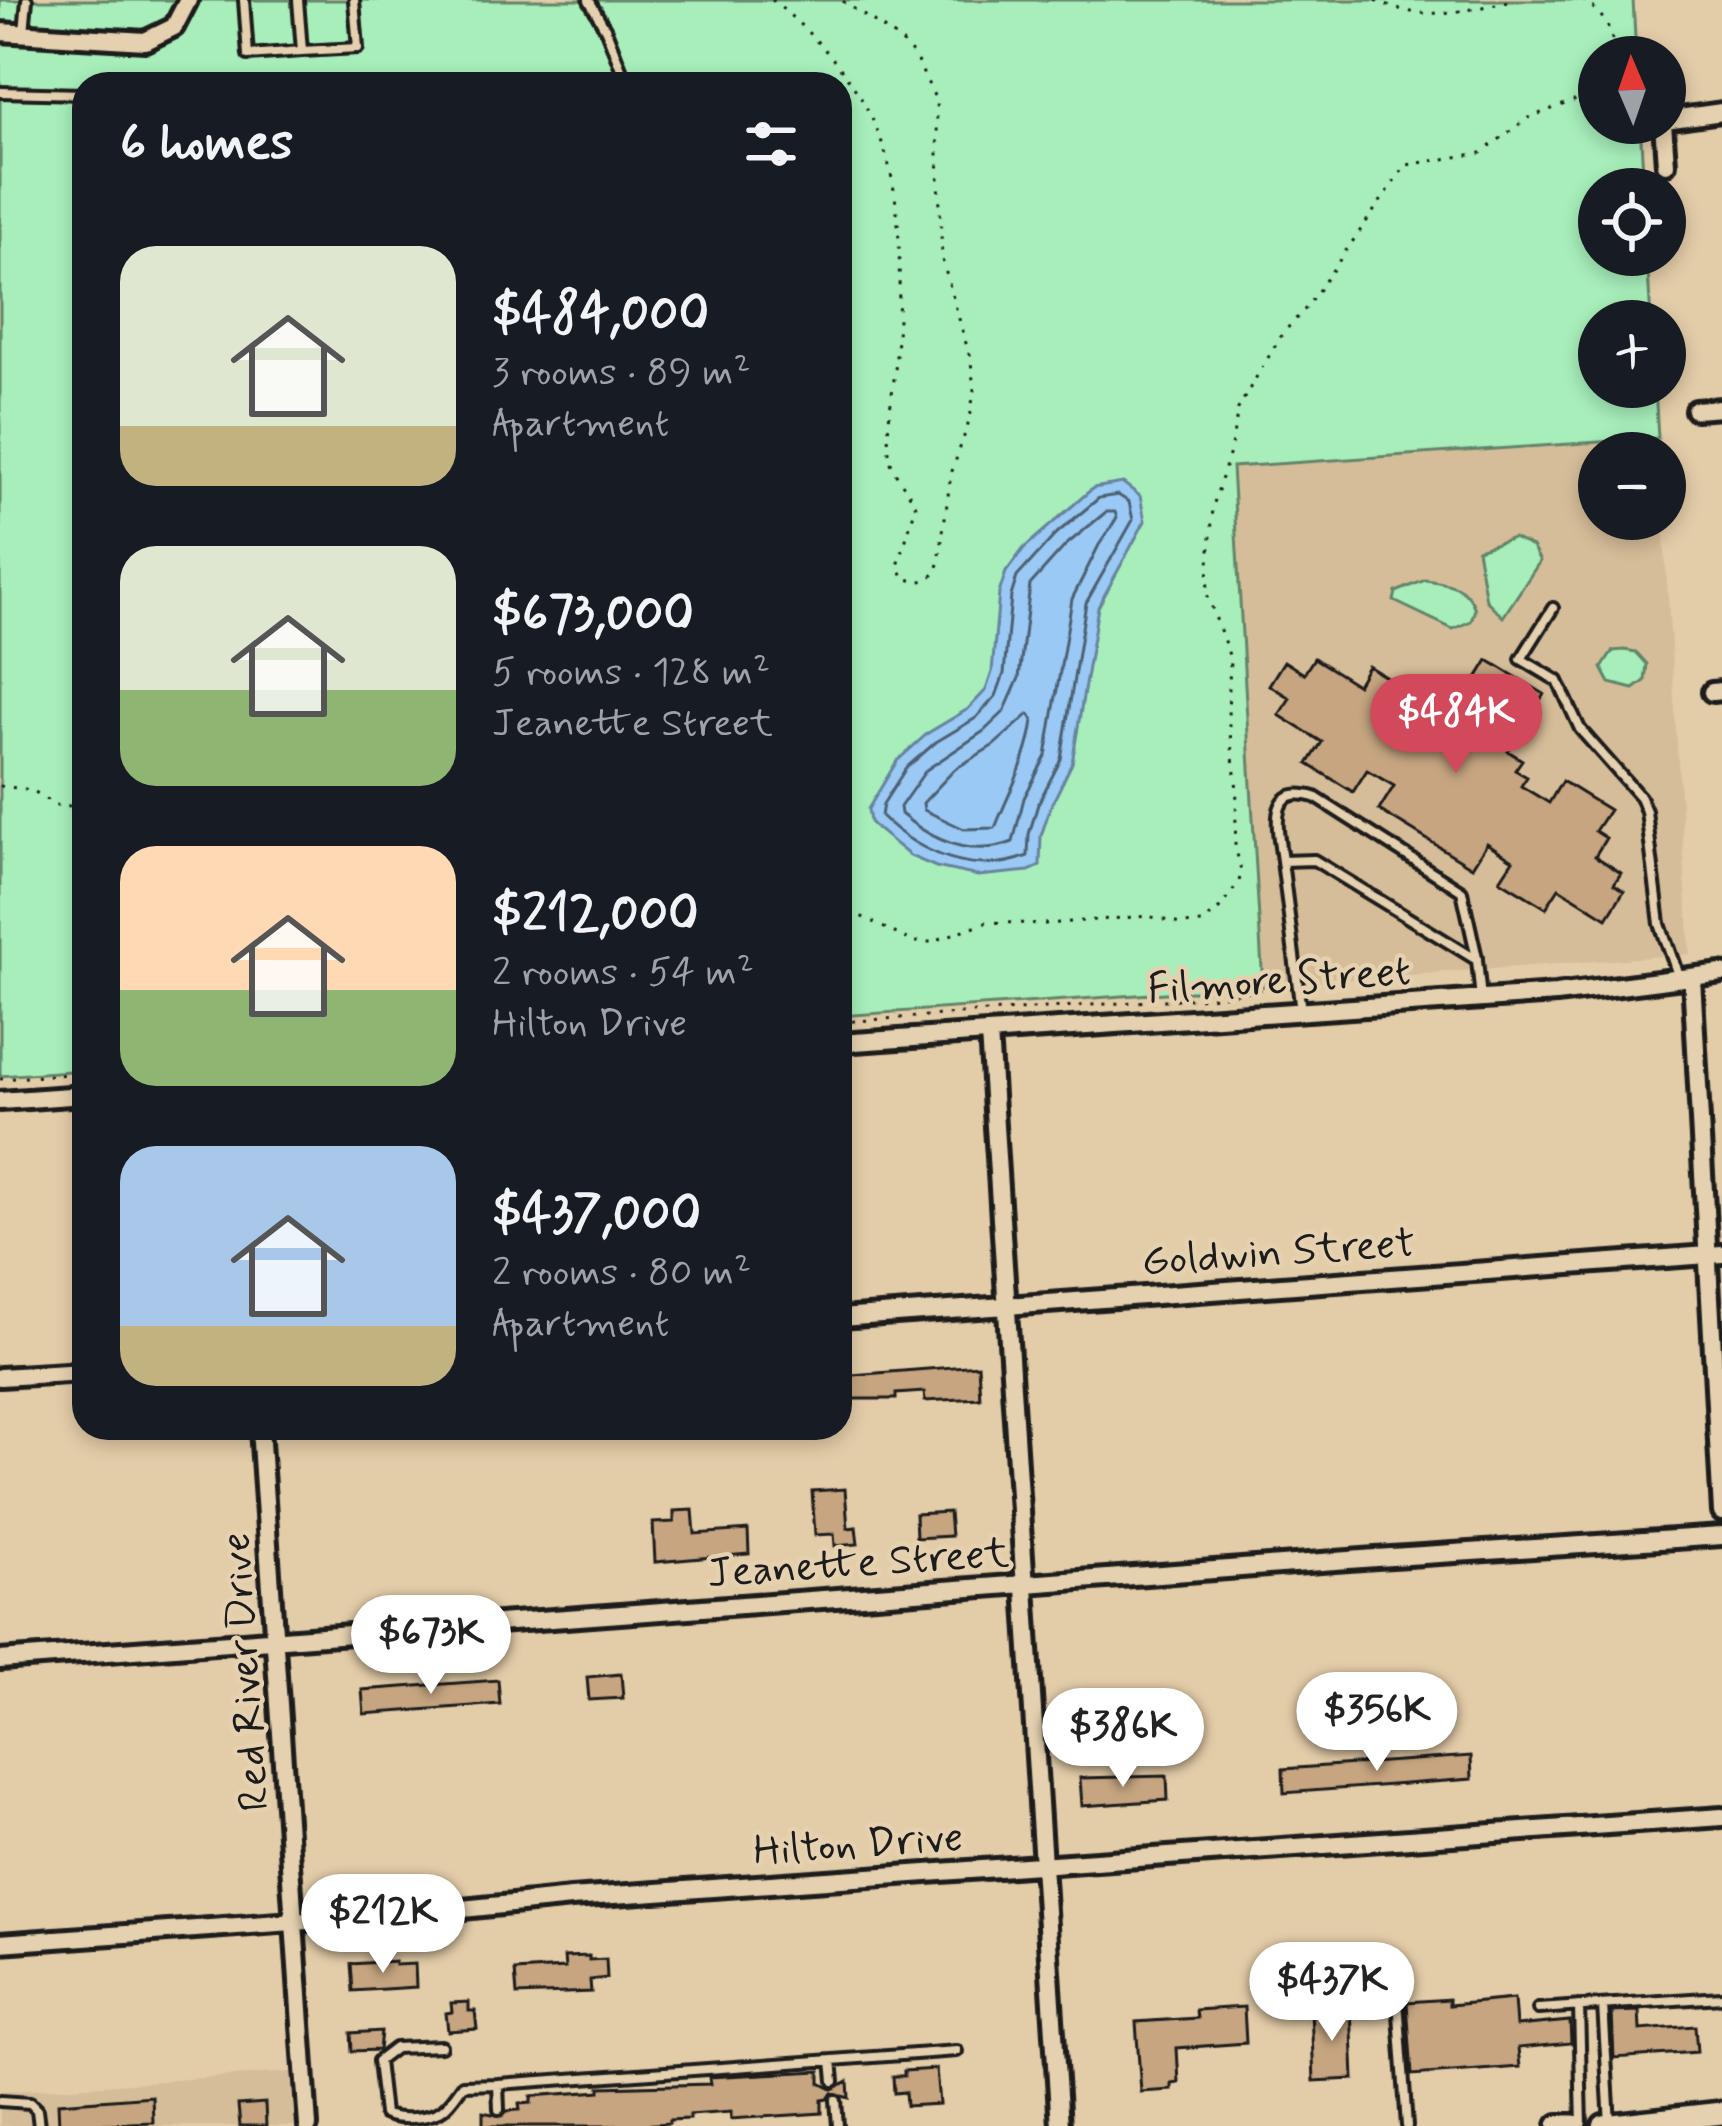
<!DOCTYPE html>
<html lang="en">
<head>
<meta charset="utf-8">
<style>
	body { margin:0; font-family:Mynerve,sans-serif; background:#20242c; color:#f1f3f6; height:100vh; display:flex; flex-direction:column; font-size:45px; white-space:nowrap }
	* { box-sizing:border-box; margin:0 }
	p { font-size:39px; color:#9ea1a6 }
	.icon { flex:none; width:66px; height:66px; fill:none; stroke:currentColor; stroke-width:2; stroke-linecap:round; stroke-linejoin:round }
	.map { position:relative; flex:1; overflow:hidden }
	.panel { position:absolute; left:72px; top:72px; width:780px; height:1368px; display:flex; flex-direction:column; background:#171b24; border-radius:36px; box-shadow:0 6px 18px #0003 }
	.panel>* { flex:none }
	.needle { width:78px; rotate:358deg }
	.buttons { position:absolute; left:1578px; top:36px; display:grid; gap:24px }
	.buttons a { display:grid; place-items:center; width:108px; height:108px; border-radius:50%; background:#171b24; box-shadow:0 6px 18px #0003; font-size:60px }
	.price { position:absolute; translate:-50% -102px; padding:0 27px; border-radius:42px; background:#fff; color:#222; font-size:39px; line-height:78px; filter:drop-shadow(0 3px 6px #0008) }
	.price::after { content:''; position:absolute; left:50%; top:72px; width:36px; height:27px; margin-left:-18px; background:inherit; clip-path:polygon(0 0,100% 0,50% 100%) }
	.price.active { background:#d1495b; color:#fff }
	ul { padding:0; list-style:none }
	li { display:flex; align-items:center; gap:36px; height:300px; padding:0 48px }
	li span { display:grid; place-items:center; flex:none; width:336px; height:240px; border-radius:36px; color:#555 }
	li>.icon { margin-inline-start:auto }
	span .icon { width:144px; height:144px; fill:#fffc; stroke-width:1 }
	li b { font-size:51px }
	h2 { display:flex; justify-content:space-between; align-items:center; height:144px; padding:0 48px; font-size:51px }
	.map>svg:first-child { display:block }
</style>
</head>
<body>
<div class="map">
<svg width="1722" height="2126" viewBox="0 0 1722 2126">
	<rect width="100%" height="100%" fill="#e3cca8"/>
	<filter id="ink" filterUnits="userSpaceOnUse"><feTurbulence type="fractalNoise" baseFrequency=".00833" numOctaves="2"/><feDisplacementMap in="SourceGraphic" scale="24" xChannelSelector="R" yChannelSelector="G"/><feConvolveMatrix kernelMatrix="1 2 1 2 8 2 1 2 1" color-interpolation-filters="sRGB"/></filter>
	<g filter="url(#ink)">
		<path fill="#d6bd99" d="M1658,438L1659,453H1599V519H1663L1690,954L1263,986L1232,467Z
			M291,2072L294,2126H0V2092Z"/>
		<path fill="#a7eeba" stroke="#62856b" stroke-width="3" d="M0,0H1633L1636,57H1599V123H1640L1644,189H1599V255H1647L1651,321H1599V387H1655L1658,438L1232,467L1263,986L840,1016V84H84V1070L0,1076Z
			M1513,538L1532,547L1540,561L1503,617L1486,600L1477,549Z
			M1425,580C1447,583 1467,585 1475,609L1471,621L1453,629L1394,601L1396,592Z
			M1624,650L1636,652L1647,664L1645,681L1634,689L1610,683L1602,668L1613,651Z"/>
		<path fill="#9ac9f5" stroke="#68849e" stroke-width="3" d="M1123,483L1140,496L1145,521L1098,607L1072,763L1050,808L1041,836L1040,866L1029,871L978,876L936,867L910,856L877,829L870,822L868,809L897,761L928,733L968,709L986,690L992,672L999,593L1006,572L1024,548L1093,488Z"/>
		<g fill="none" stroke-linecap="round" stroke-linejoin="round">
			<path stroke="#4e6173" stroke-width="3" d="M1118,495L1129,502L1133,520L1086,603L1061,759L1038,804L1029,834L1028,856C975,877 920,854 881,816L883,804L906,768L936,742L976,718L996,696L1004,674L1011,596L1017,577L1056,534L1099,498Z
				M1106,512H1115L1117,518L1099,545L1072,599L1046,756L1024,798L1013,842C972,858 933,841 901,814L900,807L926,770L984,731L1004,712L1019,678L1030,585L1066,545Z
				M1029,714L1033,720C1029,758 1009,792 995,828L964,829L924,810L923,803L955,769L994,745Z"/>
		</g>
		<path fill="#c6a580" stroke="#1c1c1c" stroke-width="3" d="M1314,658L1357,685L1368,666L1414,694L1403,713L1432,731L1438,722L1447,727L1488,660L1544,694L1508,751L1522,760L1515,770L1527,777L1521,786L1549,803L1562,781L1609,810L1595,831L1606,838L1595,856L1621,873L1614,884L1624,891L1607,918L1559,888L1546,908L1500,880L1513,860L1487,843L1472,867L1379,810L1394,786L1367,770L1353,792L1308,764L1322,742L1279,715L1290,698L1269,685L1284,661L1304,674Z
			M978,1365L980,1398L925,1401L924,1392L896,1394V1399H840V1376Z
			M845,1489L848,1528L856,1527L858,1544L835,1546L834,1534L815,1535L812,1491Z
			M693,1510L695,1534L748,1530L749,1554L655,1562L653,1523L674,1522V1511Z
			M949,1512L951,1536L916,1538L915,1514Z
			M621,1674L623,1698L589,1700L587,1677Z
			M498,1680L500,1704L364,1714L362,1690Z
			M1471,1756L1472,1779L1284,1793L1283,1769Z
			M1167,1776L1168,1800L1082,1806L1080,1778Z
			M589,1956V1960L606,1959L607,1978L590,1980L591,1992L517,1995L515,1971L565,1968L564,1957Z
			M395,1961V1965L415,1964L416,1987L353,1991L351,1964Z
			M1449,1999V2005L1514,1999L1516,2026L1570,2021L1571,2043L1518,2048L1520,2067L1412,2075L1407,2002Z
			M469,2002V2011H475L477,2029L448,2031L446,2013L452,2012L451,2003Z
			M1244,2007L1246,2043L1177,2048L1179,2083L1172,2084V2090L1141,2092L1136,2022L1197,2018L1196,2010Z
			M1351,2008L1354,2079L1314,2081L1311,2010Z
			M1639,2011L1640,2030L1695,2026L1697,2052L1614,2058L1612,2012Z
			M381,2031L379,2050L352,2051L351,2033Z
			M936,2069L939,2104L906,2106L905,2092L894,2093L893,2076H904V2071Z
			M820,2071V2083L832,2089L848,2081L849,2098L832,2093L828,2099L822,2100V2113L731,2119V2112L689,2115V2119L669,2120V2123L629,2126H483V2112L502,2116L507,2111L520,2110L519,2104L531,2103V2096L600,2091V2087L710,2084L709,2077Z
			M152,2096L153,2122L59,2126L58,2103Z
			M265,2103L266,2126H240L238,2105Z"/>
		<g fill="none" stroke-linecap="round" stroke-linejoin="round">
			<g stroke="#1c1c1c" stroke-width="16">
				<path id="lane" d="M244,0L248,55L302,51
					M298,0L302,51L358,48L354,0
					M589,0L606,30L627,84
					M24,32L27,0
					M0,92L84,94
					M1553,608L1521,659L1558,681L1580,729L1640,797L1646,811L1660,924L1678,975
					M1282,861C1278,830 1266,783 1315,797L1462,891L1477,958
					M1301,1011L1282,861L1314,860L1477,960L1481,999
					M1398,2000L1407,2126
					M1603,2005L1610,2124
					M1579,2006L1582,2125
					M1538,2009L1722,1997
					M441,2046L395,2048L378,2061L384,2114C398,2121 431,2119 443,2109C451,2103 457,2093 463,2085L498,2084
					M832,2060L834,2081
					M836,2100L838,2126
					M0,2101L30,2103L37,2110L39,2126
					M499,2109L498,2084L957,2051"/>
			</g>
			<g stroke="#1c1c1c" stroke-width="26">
				<path id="street" d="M0,32L145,41L174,27L188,0
					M1665,120L1722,112
					M1663,123L1666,164
					M1695,410L1722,408
					M1712,692L1722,691
					M1692,978L1722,1512
					M989,1034L1060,2126
					M840,1043L1556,994L1722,973
					M0,1101L84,1095
					M840,1318L1722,1254
					M0,1377L84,1372
					M260,1428L308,2126
					M0,1660L1376,1558L1722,1536
					M0,1943L433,1912L571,1898L1722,1817"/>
			</g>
			<g stroke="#1c1c1c" stroke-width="30">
				<path id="secondary" d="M1559,2126H1574
					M1604,2126L1722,2113"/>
			</g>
			<path stroke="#1c1c1c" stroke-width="3" stroke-dasharray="3 9" stroke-linecap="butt" d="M772,0C905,110 905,196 896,356C895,387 884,427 890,458C893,475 909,490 916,506L898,566L904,578C920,583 928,583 938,569L951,474L970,419L974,390L971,361L942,259L936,100L915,57L900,40L841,0
				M1376,0C1418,24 1469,10 1514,0
				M1583,0C1604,14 1615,32 1613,57
				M83,474H84
				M0,786L32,790L55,805L84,807
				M840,906L913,942H931L986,922L1045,924L1148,916L1180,924L1202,923L1220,908L1239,882L1241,871L1235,845L1237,789L1228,717L1230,658L1207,594L1213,506L1230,452L1238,409L1251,386L1283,333L1306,308L1406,165L1481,153L1528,118L1584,97L1599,84
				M840,1022L1209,997L1263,989
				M0,1079L84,1073"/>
			<use href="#lane" stroke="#e5d1af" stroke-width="8"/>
			<use href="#street" stroke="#e5d1af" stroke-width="16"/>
			<use href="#secondary" stroke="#e5d1af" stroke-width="21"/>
		</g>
	</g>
	<g text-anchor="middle" stroke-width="9" stroke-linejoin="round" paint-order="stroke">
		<g font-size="42" fill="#1c1c1c" stroke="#e5d1af">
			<text transform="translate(1279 978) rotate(-4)" y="15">Filmore Street</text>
			<text transform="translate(1278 1250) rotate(-4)" y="15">Goldwin Street</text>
			<text transform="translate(858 1561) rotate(-4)" y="15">Jeanette Street</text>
			<text transform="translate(243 1672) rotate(-94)" y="15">Red River Drive</text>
			<text transform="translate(858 1842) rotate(-4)" y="15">Hilton Drive</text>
		</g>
	</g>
</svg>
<div class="buttons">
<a><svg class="needle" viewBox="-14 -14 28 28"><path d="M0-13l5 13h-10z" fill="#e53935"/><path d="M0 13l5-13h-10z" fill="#9ea1a6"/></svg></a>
<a><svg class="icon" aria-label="locate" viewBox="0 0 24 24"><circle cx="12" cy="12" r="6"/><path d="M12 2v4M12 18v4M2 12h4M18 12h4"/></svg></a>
<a>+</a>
<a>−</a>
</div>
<b class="price active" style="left:1456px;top:776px">$484K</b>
<b class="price" style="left:431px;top:1697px">$673K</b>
<b class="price" style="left:1377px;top:1774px">$356K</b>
<b class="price" style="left:1123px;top:1790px">$386K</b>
<b class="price" style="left:383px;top:1976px">$212K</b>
<b class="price" style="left:1332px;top:2044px">$437K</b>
<section class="panel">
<h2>6 homes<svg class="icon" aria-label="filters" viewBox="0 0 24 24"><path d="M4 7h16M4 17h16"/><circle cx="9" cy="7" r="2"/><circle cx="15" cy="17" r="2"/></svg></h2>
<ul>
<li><span style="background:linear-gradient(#dfe7d0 75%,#c2b280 0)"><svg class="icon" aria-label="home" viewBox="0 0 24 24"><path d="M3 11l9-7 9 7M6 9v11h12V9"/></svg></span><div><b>$484,000</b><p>3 rooms · 89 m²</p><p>Apartment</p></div></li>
<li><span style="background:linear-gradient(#dfe7d0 60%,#8fb573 0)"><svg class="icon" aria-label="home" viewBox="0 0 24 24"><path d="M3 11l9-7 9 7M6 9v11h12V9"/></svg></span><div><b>$673,000</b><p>5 rooms · 128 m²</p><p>Jeanette Street</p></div></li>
<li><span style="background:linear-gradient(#ffd9b3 60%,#8fb573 0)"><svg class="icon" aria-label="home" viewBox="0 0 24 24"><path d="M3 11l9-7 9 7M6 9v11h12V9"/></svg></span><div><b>$212,000</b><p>2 rooms · 54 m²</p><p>Hilton Drive</p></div></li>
<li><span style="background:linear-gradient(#a9c7e8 75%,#c2b280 0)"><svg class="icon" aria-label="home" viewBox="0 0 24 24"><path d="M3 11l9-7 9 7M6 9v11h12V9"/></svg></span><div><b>$437,000</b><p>2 rooms · 80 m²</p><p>Apartment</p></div></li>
</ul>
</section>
</div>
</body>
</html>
